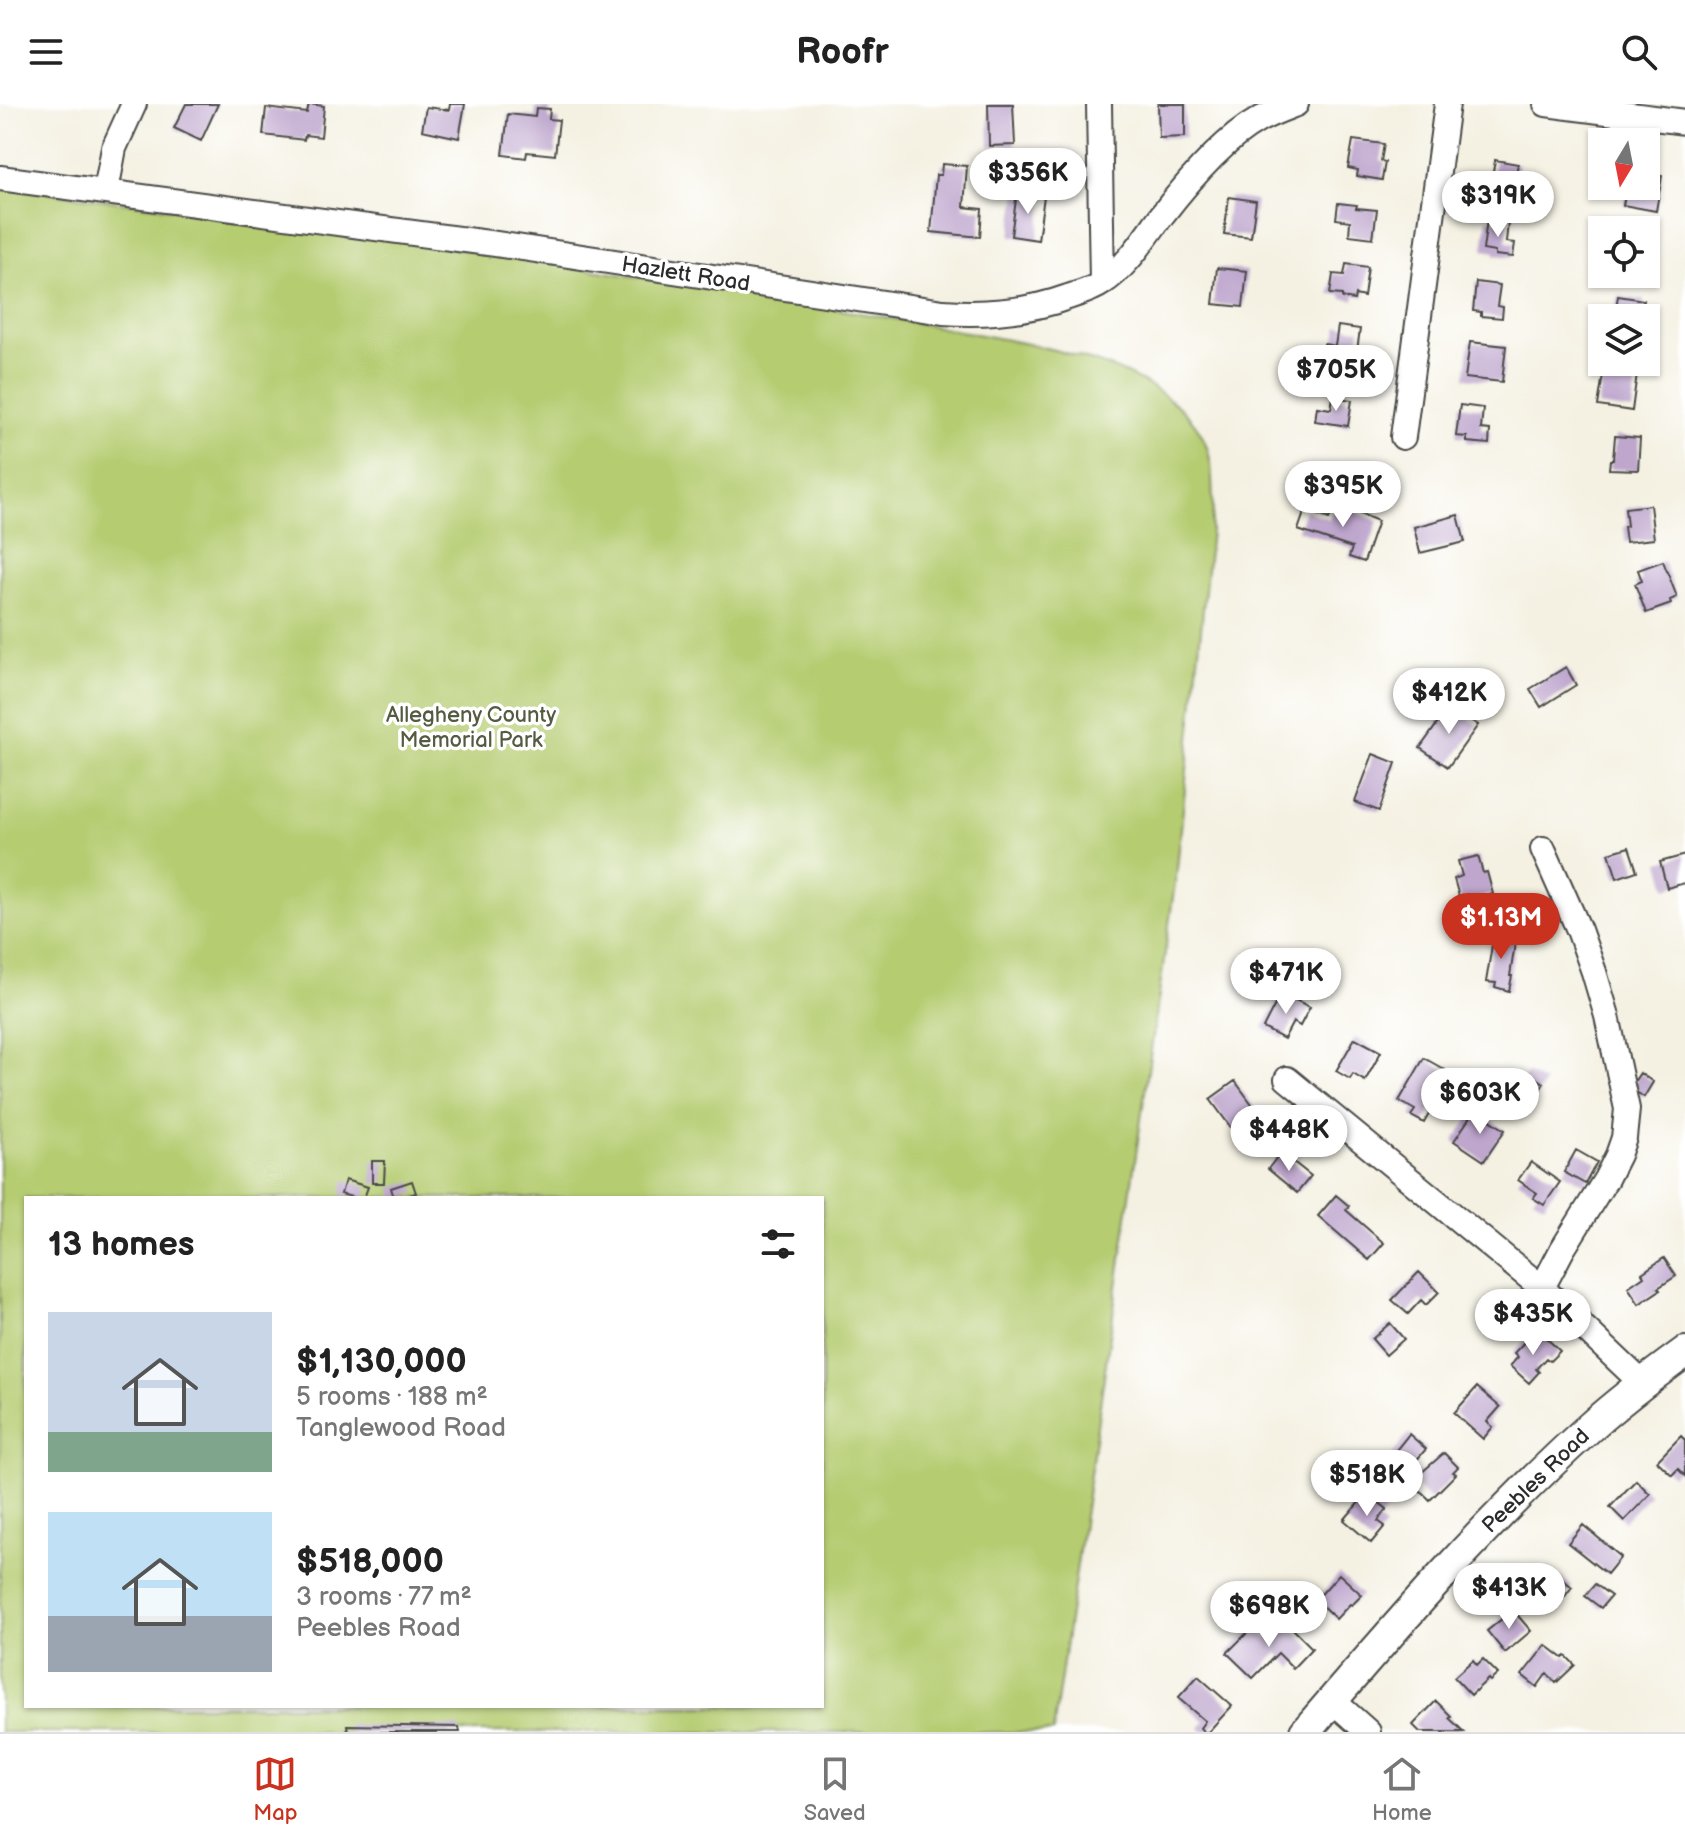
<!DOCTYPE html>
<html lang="en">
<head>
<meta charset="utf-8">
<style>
	body { margin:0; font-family:"Balsamiq Sans",sans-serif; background:#f6f6f6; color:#222; height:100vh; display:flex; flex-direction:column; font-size:30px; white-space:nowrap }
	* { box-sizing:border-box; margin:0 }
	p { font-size:26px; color:#767676 }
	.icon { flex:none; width:44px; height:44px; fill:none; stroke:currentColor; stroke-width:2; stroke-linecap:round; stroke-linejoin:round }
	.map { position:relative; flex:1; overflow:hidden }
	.side { position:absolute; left:24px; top:1092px; width:800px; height:512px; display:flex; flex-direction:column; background:#fff; border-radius:0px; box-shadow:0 2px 6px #0004 }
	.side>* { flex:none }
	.needle { width:52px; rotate:190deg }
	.controls { position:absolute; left:1588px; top:24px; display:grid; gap:16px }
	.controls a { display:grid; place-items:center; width:72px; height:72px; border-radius:0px; background:#fff; box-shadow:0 2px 6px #0004; font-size:40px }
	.price { position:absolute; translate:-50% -68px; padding:0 18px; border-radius:28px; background:#fff; color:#222; font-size:26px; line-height:52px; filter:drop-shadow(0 2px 4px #0008) }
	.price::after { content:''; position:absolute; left:50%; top:48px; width:24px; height:18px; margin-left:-12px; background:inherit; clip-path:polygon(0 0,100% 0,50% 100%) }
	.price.on { background:#c8321e; color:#fff }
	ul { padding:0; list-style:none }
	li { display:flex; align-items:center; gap:24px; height:200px; padding:0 24px }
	li span { display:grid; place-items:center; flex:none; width:224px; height:160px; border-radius:0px; color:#555 }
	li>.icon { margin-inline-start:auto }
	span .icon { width:96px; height:96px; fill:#fffc; stroke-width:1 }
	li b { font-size:34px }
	h2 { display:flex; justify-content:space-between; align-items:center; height:96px; padding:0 24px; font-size:34px }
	header { display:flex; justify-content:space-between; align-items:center; height:104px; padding:0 24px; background:#fff; font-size:36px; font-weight:700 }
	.menu { display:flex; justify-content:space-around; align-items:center; height:112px; border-top:2px solid #e0e0e0; background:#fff; font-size:22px; color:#767676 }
	.menu a { display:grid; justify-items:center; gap:4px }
	.menu .on { color:#c8321e }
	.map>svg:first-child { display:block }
</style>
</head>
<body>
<header><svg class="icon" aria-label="menu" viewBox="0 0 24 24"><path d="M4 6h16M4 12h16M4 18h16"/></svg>Roofr<svg class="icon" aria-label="search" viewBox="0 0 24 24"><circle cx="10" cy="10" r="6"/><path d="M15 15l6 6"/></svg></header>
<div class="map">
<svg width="1685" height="1628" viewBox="0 0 1685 1628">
	<rect width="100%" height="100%" fill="#fff"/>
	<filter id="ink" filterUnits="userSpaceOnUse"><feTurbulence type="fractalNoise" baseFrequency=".0125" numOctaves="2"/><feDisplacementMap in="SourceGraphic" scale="16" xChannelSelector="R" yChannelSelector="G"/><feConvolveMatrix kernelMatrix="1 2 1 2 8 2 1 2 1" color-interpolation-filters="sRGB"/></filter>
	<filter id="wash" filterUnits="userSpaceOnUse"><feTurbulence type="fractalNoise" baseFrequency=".006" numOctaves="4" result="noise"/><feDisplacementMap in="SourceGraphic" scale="32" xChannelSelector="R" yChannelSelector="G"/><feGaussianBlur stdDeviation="1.8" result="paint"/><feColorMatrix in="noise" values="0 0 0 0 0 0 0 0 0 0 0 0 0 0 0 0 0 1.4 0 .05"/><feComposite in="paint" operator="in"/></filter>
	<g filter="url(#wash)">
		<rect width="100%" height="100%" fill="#f4f1e2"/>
		<path fill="#b5cc71" stroke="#707c4e" stroke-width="2" fill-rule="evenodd" d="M0,82C162,104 324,124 486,149C586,164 686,181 787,197C848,207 909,217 970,229C1032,240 1118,255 1169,295C1213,328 1212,355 1213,406L1177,765L1053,1628H0ZM26,1094H822V1602H26Z"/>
		<g id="blocks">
			<path fill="#bea6cd" d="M186,0H218L201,37L174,24Z
				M309,0L324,2L321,33L305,31L304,36L263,31L266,4L307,9Z
				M450,0H465L459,34L422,26L426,3L449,6Z
				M988,0H1013L1015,41L989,42Z
				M1158,0H1185V33L1159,34Z
				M536,4L550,5L549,15L559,16L555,51L527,48L526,54L503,51L508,10L535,13Z
				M1353,36L1384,40L1381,57L1385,58L1382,76L1357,72L1358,66L1348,64Z
				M1495,56L1518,60L1516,69L1537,73L1533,97L1499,91L1500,87L1490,85Z
				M942,60L967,62L964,103L982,105L980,133L931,128L936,71H941Z
				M1646,69L1662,72L1656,107L1623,101L1626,86L1635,88L1636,82H1646Z
				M1017,88L1044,92L1038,136L1011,132Z
				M1229,93L1256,97L1251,133L1224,130Z
				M1338,99L1357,101L1356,104L1377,106L1373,134L1349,131L1350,117L1336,115Z
				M1487,115L1508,118L1506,138L1515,139L1513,153L1495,151V148L1483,146Z
				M1646,125L1654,126L1648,166H1646Z
				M1346,160L1368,163L1364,193L1355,191L1354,196L1342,194V191L1330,190L1333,170L1344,171Z
				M1217,164L1247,167L1243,203L1213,200Z
				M1476,178L1500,181L1497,202L1503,203L1502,214L1481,212V208L1473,207Z
				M1618,192L1644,196L1641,214H1614Z
				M1338,222L1360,225L1355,262L1342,261L1343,255L1322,252L1324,240L1335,242Z
				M1470,238L1506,242L1502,278L1465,274Z
				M1604,264L1637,269L1632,307L1598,302Z
				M1333,293L1352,296L1348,322L1315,317L1317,303L1331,305Z
				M1460,301L1483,304L1481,325L1490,326L1489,340L1467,338V333L1456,332Z
				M1615,332L1640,334L1638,366L1609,365L1610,356H1613Z
				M1337,396L1358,405L1356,408L1378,417L1364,458L1349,453L1352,444L1298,426L1305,406L1329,415Z
				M1650,401L1654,435L1626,438L1624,423L1627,422L1625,404Z
				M1458,411L1465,438L1420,449L1414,423Z
				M1663,457L1677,493L1670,496L1671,500L1646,509L1635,480L1642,477L1638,466Z
				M1566,563L1576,581L1541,603L1530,585Z
				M1450,602L1478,621L1448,663L1420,644Z
				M1373,650L1396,659L1379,707L1355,698Z
				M1629,743L1637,767L1617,774L1609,749Z
				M1685,751V779L1667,784L1660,758Z
				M1478,752L1483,769L1487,768L1493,790L1461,799L1454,775L1462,772L1458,757Z
				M1494,829L1516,833L1510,872H1512L1509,887L1495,883L1496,879L1486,878Z
				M1281,889L1310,903L1300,922L1293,918L1284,935L1263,924Z
				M1355,934L1381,948L1365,977L1353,970L1350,975L1336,967Z
				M1424,954L1456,972L1443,994L1439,992L1424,1019L1411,1012L1415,1006L1399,997Z
				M1527,969L1544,979L1532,999L1515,989Z
				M1640,969L1653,978L1644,993L1630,984Z
				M1235,977L1257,1007L1232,1025L1210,995Z
				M1475,1006L1505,1026L1484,1057L1454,1037Z
				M1576,1046L1597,1058L1585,1080L1564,1068Z
				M1281,1048L1311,1072L1297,1089L1268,1065Z
				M372,1057H385L384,1079H372Z
				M1531,1058L1560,1078L1544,1101L1533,1094L1537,1089L1518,1076Z
				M345,1076L368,1083L364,1094H355L341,1090Z
				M412,1077L416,1089L401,1094H394L391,1084Z
				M1336,1091L1349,1102L1346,1106L1384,1139L1369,1156L1318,1112Z
				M1664,1154L1676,1172L1658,1184L1660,1186L1639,1200L1628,1183L1644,1172L1642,1169Z
				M1419,1168L1439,1188L1426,1201L1421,1196L1408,1210L1392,1196Z
				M1390,1219L1404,1235L1386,1251L1372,1235Z
				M1543,1231L1560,1247L1550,1257L1546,1254L1536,1265L1539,1268L1529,1279L1510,1262L1518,1253L1514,1249L1530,1232L1537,1238Z
				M1477,1283L1500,1303L1487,1318L1493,1323L1483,1335L1454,1309Z
				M1409,1330L1426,1345L1409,1365L1392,1351Z
				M1681,1332L1685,1336V1372L1678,1365L1672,1371L1657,1357Z
				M1444,1349L1458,1363L1453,1368L1456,1370L1430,1396L1409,1376L1418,1367L1421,1369Z
				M1636,1376L1650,1390L1624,1417L1610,1403Z
				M1367,1389L1387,1405L1378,1417L1385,1422L1371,1439L1344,1416Z
				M1583,1421L1621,1453L1607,1470L1568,1439Z
				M1549,1464L1572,1483L1558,1501L1535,1482Z
				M1339,1470L1362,1491L1352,1501L1350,1500L1336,1515L1316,1496Z
				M1595,1480L1611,1492L1601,1504L1585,1492Z
				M1513,1506L1531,1527L1505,1549L1487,1527Z
				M1285,1517L1312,1544L1293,1564L1278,1549L1253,1574L1227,1549L1254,1522L1267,1535Z
				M1546,1541L1563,1554L1566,1552L1575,1561L1556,1579L1547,1569L1537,1583L1522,1571Z
				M1483,1555L1498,1570L1490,1577L1488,1575L1471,1591L1454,1573L1473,1556L1477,1561Z
				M1198,1572L1232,1602L1208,1628H1204L1200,1624L1205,1617L1178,1594Z
				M1436,1597L1451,1612L1449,1614L1464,1628H1420L1413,1621Z
				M347,1621L459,1623L460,1628H348Z"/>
		</g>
	</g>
	<g filter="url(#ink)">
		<use href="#blocks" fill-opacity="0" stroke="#494946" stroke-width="2"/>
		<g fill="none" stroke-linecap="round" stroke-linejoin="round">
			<g stroke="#494946" stroke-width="28">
				<path id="minor" d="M1099,0L1102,179
					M1546,0L1685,18
					M0,74L496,140L943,208C986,211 1027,208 1068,193C1080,189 1092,186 1102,179C1127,163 1144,135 1162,111C1186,80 1223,36 1257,17C1269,10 1283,5 1296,0
					M106,87L114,44L134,0
					M1403,333L1447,0
					M1287,975L1542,1184L1643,1280
					M1542,1184L1562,1146L1606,1075L1618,1051L1624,1034L1627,1005L1607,912L1594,868L1579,826L1543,745
					M1332,1596L1368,1628"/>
			</g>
			<g stroke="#494946" stroke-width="34">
				<path id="major" d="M1305,1628C1395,1523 1486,1417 1589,1324C1619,1297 1652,1272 1685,1248"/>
			</g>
			<use href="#minor" stroke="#fff" stroke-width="24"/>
			<use href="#major" stroke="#fff" stroke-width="30"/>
		</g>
	</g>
	<g text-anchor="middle" stroke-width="7" stroke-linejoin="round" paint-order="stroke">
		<g font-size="22" fill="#2b2b2b" stroke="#fff">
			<text transform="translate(686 169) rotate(9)" y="8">Hazlett Road</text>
			<text transform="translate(1535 1376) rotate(-44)" y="8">Peebles Road</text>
		</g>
		<g font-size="22" fill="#545b40" stroke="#fff">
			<text x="471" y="618">Allegheny County<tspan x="471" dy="25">Memorial Park</tspan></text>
		</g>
	</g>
</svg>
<div class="controls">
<a><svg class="needle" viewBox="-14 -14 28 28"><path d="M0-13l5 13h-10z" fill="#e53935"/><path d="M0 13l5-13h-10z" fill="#767676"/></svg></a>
<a><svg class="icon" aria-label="locate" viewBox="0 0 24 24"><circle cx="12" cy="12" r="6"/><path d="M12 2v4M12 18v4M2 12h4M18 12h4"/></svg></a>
<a><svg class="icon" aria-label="layers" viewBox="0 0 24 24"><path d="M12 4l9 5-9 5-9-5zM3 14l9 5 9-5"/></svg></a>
</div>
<b class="price" style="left:1028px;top:112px">$356K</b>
<b class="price" style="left:1498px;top:135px">$319K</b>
<b class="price" style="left:1336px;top:309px">$705K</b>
<b class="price" style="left:1343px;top:425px">$395K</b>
<b class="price" style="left:1449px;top:632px">$412K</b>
<b class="price on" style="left:1501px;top:857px">$1.13M</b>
<b class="price" style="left:1286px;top:912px">$471K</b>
<b class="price" style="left:1480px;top:1032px">$603K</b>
<b class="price" style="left:1289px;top:1069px">$448K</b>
<b class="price" style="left:1533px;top:1253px">$435K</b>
<b class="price" style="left:1367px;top:1414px">$518K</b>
<b class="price" style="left:1509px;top:1527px">$413K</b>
<b class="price" style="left:1269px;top:1545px">$698K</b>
<section class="side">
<h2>13 homes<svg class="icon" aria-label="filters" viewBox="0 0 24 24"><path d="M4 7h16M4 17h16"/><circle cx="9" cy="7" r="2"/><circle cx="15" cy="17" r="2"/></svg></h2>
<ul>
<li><span style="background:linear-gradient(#c9d6e8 75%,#7fa58c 0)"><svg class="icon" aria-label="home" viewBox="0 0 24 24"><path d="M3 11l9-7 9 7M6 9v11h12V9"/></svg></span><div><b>$1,130,000</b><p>5 rooms · 188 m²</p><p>Tanglewood Road</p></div></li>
<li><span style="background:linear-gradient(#bfe0f5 65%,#9aa5b1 0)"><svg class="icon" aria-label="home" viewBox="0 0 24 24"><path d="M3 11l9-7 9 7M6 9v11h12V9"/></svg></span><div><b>$518,000</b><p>3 rooms · 77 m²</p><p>Peebles Road</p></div></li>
</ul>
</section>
</div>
<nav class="menu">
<a class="on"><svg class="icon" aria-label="map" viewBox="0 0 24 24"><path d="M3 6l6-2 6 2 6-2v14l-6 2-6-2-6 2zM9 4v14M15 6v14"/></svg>Map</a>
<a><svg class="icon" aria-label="saved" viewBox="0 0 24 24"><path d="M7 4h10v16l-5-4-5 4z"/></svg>Saved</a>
<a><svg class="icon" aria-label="home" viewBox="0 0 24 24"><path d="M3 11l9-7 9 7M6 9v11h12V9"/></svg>Home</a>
</nav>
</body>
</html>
